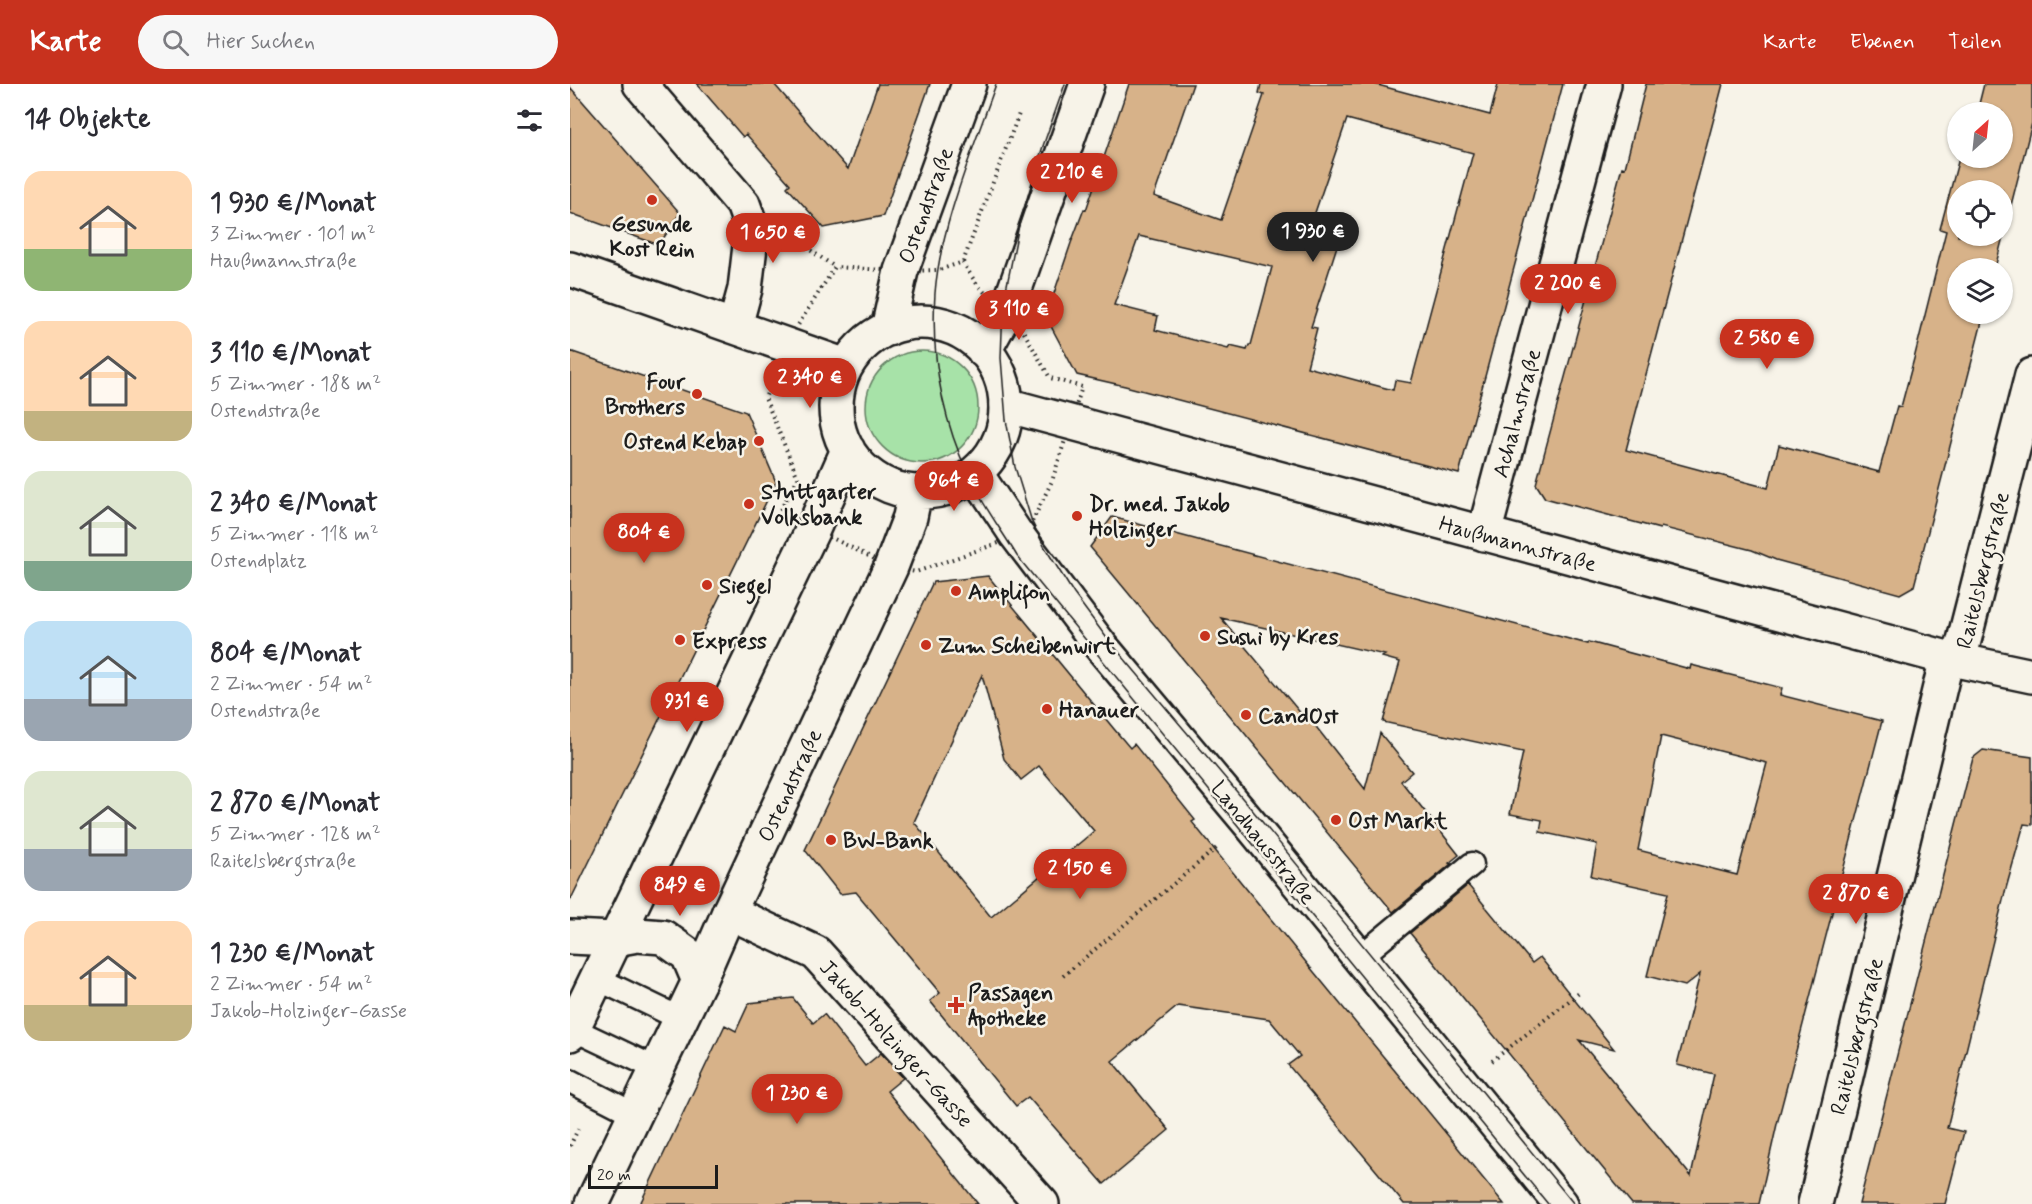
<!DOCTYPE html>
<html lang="de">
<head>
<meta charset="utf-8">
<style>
	body { margin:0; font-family:Mynerve,sans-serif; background:#f7f7f7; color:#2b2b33; height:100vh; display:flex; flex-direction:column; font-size:22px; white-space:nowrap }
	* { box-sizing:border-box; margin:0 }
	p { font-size:20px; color:#7c7c81 }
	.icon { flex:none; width:33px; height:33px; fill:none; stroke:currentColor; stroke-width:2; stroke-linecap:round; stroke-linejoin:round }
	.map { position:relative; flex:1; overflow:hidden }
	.sheet { display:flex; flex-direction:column; background:#fff; width:570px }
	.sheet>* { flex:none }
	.needle { width:39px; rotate:27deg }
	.controls { position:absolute; left:1377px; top:18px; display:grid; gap:12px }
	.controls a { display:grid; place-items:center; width:66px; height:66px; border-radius:50%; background:#fff; box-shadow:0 2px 4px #0004; font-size:30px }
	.scale { position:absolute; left:18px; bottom:15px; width:130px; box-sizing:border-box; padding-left:6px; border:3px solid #1c1c1c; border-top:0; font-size:16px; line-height:21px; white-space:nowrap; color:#1c1c1c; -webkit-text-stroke:4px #f7f3e8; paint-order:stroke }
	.price { position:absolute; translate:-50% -51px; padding:0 14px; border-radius:21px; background:#c8321e; color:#fff; font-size:20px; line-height:39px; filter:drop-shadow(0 2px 3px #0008) }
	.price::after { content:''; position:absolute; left:50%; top:36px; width:18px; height:14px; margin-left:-9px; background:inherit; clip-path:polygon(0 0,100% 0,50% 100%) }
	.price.selected { background:#222; color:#fff }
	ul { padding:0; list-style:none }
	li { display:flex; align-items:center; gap:18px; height:150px; padding:0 24px }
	li span { display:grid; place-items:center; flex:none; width:168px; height:120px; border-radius:18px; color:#555 }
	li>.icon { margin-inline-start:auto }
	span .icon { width:72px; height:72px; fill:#fffc; stroke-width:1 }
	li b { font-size:26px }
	h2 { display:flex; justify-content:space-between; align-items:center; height:72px; padding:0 24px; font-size:26px }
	header { display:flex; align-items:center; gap:36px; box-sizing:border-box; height:84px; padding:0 30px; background:#c8321e; color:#fff }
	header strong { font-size:28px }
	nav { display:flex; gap:33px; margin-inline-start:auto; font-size:21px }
	.search { width:420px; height:54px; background:#f7f7f7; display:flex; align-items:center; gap:15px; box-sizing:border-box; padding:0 21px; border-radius:33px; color:#7c7c81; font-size:22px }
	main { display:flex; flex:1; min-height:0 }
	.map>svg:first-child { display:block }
</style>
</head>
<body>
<header>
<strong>Karte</strong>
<div class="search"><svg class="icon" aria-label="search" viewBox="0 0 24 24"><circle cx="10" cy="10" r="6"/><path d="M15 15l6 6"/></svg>Hier suchen</div>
<nav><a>Karte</a><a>Ebenen</a><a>Teilen</a></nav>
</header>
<main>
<section class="sheet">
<h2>14 Objekte<svg class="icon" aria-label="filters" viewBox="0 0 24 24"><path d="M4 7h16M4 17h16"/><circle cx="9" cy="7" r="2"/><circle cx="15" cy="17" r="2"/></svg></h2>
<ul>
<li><span style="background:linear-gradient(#ffd9b3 65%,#8fb573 0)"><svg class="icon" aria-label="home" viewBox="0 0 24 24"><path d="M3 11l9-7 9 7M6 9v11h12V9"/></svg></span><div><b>1 930 €/Monat</b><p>3 Zimmer · 101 m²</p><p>Haußmannstraße</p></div></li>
<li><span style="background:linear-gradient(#ffd9b3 75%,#c2b280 0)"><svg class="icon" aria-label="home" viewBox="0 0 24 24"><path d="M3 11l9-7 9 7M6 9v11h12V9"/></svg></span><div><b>3 110 €/Monat</b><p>5 Zimmer · 188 m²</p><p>Ostendstraße</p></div></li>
<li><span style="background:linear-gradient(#dfe7d0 75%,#7fa58c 0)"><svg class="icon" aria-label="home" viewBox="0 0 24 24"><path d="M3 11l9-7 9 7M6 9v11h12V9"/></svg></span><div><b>2 340 €/Monat</b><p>5 Zimmer · 118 m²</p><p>Ostendplatz</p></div></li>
<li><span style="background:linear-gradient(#bfe0f5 65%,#9aa5b1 0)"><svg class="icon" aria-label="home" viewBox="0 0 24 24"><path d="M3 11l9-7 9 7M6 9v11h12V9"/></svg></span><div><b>804 €/Monat</b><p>2 Zimmer · 54 m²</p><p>Ostendstraße</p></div></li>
<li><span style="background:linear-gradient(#dfe7d0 65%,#9aa5b1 0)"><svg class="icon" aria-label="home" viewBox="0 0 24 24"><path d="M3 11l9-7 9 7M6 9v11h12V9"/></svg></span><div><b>2 870 €/Monat</b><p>5 Zimmer · 128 m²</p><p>Raitelsbergstraße</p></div></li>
<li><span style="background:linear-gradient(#ffd9b3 70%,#c2b280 0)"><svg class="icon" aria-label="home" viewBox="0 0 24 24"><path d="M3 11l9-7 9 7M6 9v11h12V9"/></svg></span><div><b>1 230 €/Monat</b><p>2 Zimmer · 54 m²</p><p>Jakob-Holzinger-Gasse</p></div></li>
</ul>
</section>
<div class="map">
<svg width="1462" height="1120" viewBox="0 0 1462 1120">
	<rect width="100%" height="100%" fill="#f7f3e8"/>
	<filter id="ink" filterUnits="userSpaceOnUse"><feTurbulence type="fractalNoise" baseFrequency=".0167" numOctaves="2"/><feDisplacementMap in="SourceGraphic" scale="12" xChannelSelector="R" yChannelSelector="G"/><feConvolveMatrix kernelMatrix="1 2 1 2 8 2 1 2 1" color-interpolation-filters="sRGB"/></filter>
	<g filter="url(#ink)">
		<path fill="#a7e2a8" stroke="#627f62" stroke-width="1.5" d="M296 323a56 56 0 1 1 112 0a56 56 0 1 1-112 0Z"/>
		<path fill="#d7b289" stroke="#1c1c1c" stroke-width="1.5" fill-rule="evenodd" d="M127,0H204L278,85L308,0H360L313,132L254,144L217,103L220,100L176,50L173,53Z
			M559,0H623L584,112L651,136L694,11L689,9L691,0H804L920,31L928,0H993L889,390L555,302L507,291L476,233L501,159L514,125L516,126ZM777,35L903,69L841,299L825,296L823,306L737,283L747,244L741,243L767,162L736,155ZM569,152L702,183L681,261H679L677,266L660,262L658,265L585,246L588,232L544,221Z
			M1076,0H1153L1056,366L1198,404L1209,361L1309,388L1327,322L1331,323L1345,271L1376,147L1370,145L1389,74H1432V28H1407L1414,0H1462V39L1425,184H1388V230H1414L1344,502L1330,510L1206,476L1182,466L1091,443L1090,445L975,414L966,400L1052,83L1055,84ZM1388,106H1432V152H1388Z
			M0,3L110,129L89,161L0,129Z
			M0,267L176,328L206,398L0,817Z
			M542,433L1018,560L1019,558L1120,585L1121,581L1212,604L1210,611L1312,637L1207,1040L1189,1120H1062L840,849L898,801L962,879L970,873L1044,965L1009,956L1121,1092L1144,990L1107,981L1130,890L1115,902L1077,892L1098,809L1021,792L1027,760L970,748L972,736L940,730L953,668L813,638L830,578L812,573L815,571L651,534L733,632L736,630L795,705L810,649L842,688L831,697L889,771L879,779L881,780L823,828L520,463ZM1091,652L1197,679L1167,791L1068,766Z
			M418,492L544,645L560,664L564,660L625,736L622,738L735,877L934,1120H834L718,981L730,972L699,935L608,922L542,977L599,1046L534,1100L458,1013L446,1022L360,917L370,909L286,808L270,810L235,766L363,498ZM412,591L434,675L451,696L469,682L524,747L421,833L344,738Z
			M1413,666L1462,673V741L1454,740L1435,808L1377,1044L1394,1048L1375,1120H1289L1403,674Z
			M223,914L243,939L254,930L295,982L311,969L333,994L317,1007L408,1120H70L155,941L166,947L179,919Z"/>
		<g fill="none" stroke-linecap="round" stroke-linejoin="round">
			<g stroke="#1c1c1c" stroke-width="27">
				<path id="lane" d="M789,874L902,780
					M26,894L111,935
					M3,945L87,985
					M0,997L66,1031"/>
			</g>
			<g stroke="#1c1c1c" stroke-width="38">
				<path id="street" d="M70,0L173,120L182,145L175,205L165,242
					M436,321L1377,574L1462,592
					M406,390L446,450L530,561L681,741L991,1120
					M914,450L1034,0
					M1389,576L1462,291
					M159,828L246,869L472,1120
					M0,853L45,855L67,851L93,853L118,871L129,897
					M1245,1120L1377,574"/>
			</g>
			<g stroke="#1c1c1c" stroke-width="38">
				<path id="secondary" d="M0,185L276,282
					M266 323a85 85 0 1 1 170 0a85 85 0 1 1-170 0Z
					M318,245L331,187L399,0
					M414,267L439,222L517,0
					M0,950L243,445L278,366
					M22,1120L129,897L159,828L321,483L340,433L345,408"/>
			</g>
			<path stroke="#1c1c1c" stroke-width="4" stroke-dasharray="1.5 4.5" stroke-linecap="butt" d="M221,153L265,183
				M393,178C404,197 416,217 439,222L480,294L512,303L482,397L462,438L437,456L346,488L321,483L209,428L228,394L195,314L216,260L265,183L331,187L369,186Z
				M393,178L450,27
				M493,892L649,762
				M922,977L1009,909
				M0,1062L10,1041"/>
			<use href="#lane" stroke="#f7f3e8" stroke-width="22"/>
			<use href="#street" stroke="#f7f3e8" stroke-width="33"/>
			<use href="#secondary" stroke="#f7f3e8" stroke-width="33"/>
			<path stroke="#1c1c1c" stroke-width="1.5" d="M426,0C404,63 370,143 365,209C361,271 372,334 398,390C411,419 431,445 447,472L978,1120
				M495,0L473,62L449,141L433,221L431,274L436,336L445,383L462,438L474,462L504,510L536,553L689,734L1004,1120"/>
		</g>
	</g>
	<g fill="#c8321e" stroke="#f7f3e8" stroke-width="2">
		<circle cx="82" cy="116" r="6"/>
		<circle cx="127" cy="310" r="6"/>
		<circle cx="189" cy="357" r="6"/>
		<circle cx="179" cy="420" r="6"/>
		<circle cx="507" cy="432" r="6"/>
		<circle cx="137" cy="501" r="6"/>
		<circle cx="386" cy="507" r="6"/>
		<circle cx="635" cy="552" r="6"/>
		<circle cx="110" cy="556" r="6"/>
		<circle cx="356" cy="561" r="6"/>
		<circle cx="477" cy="625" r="6"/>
		<circle cx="676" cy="631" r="6"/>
		<circle cx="766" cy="736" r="6"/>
		<circle cx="261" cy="756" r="6"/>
		<path d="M383 912h6v6h6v6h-6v6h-6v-6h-6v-6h6z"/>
	</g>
	<g text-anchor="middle" stroke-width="5" stroke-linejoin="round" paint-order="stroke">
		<g font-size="22" fill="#1c1c1c" stroke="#f7f3e8">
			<text transform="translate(355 121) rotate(-70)" y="8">Ostendstraße</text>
			<text transform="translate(946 329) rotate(-75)" y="8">Achalmstraße</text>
			<text transform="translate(948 459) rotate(15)" y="8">Haußmannstraße</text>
			<text transform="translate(1412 486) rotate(-76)" y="8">Raitelsbergstraße</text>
			<text transform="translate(219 701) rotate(-65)" y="8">Ostendstraße</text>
			<text transform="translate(694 758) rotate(51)" y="8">Landhausstraße</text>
			<text transform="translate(1286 952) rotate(-76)" y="8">Raitelsbergstraße</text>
			<text transform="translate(327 959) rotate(48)" y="8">Jakob-Holzinger-Gasse</text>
		</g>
		<g font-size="22" font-weight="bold" fill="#1c1c1c" stroke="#f7f3e8" text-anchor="start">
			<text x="82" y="147" text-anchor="middle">Gesunde<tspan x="82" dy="25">Kost Rein</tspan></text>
			<text x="115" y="305" text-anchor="end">Four<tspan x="115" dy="25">Brothers</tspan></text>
			<text x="177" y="365" text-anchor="end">Ostend Kebap</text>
			<text x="191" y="415">Stuttgarter<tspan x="191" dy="25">Volksbank</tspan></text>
			<text x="519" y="427">Dr. med. Jakob<tspan x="519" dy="25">Holzinger</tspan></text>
			<text x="149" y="509">Siegel</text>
			<text x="398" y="515">Amplifon</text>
			<text x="647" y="560">Sushi by Kres</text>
			<text x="122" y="564">Express</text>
			<text x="368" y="569">Zum Scheibenwirt</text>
			<text x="489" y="633">Hanauer</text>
			<text x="688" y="639">CandOst</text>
			<text x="778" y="744">Ost Markt</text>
			<text x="273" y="764">BW-Bank</text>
			<text x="398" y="916">Passagen<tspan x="398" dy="25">Apotheke</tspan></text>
		</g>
	</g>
</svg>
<div class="controls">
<a><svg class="needle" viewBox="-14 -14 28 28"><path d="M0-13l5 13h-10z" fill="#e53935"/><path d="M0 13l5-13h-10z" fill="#7c7c81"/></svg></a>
<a><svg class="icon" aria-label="locate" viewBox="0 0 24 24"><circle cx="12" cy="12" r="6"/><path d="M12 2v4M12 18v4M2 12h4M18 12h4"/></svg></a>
<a><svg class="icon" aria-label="layers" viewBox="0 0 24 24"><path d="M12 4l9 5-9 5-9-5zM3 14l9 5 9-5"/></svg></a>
</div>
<div class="scale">20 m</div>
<b class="price" style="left:502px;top:120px">2 210 €</b>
<b class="price selected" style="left:743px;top:179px">1 930 €</b>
<b class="price" style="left:203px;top:180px">1 650 €</b>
<b class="price" style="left:998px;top:231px">2 200 €</b>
<b class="price" style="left:449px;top:257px">3 110 €</b>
<b class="price" style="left:1197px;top:286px">2 580 €</b>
<b class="price" style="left:240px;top:325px">2 340 €</b>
<b class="price" style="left:384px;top:428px">964 €</b>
<b class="price" style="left:74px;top:480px">804 €</b>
<b class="price" style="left:117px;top:649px">931 €</b>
<b class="price" style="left:510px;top:816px">2 150 €</b>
<b class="price" style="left:110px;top:833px">849 €</b>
<b class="price" style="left:1286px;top:841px">2 870 €</b>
<b class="price" style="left:227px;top:1041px">1 230 €</b>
</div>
</main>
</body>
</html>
